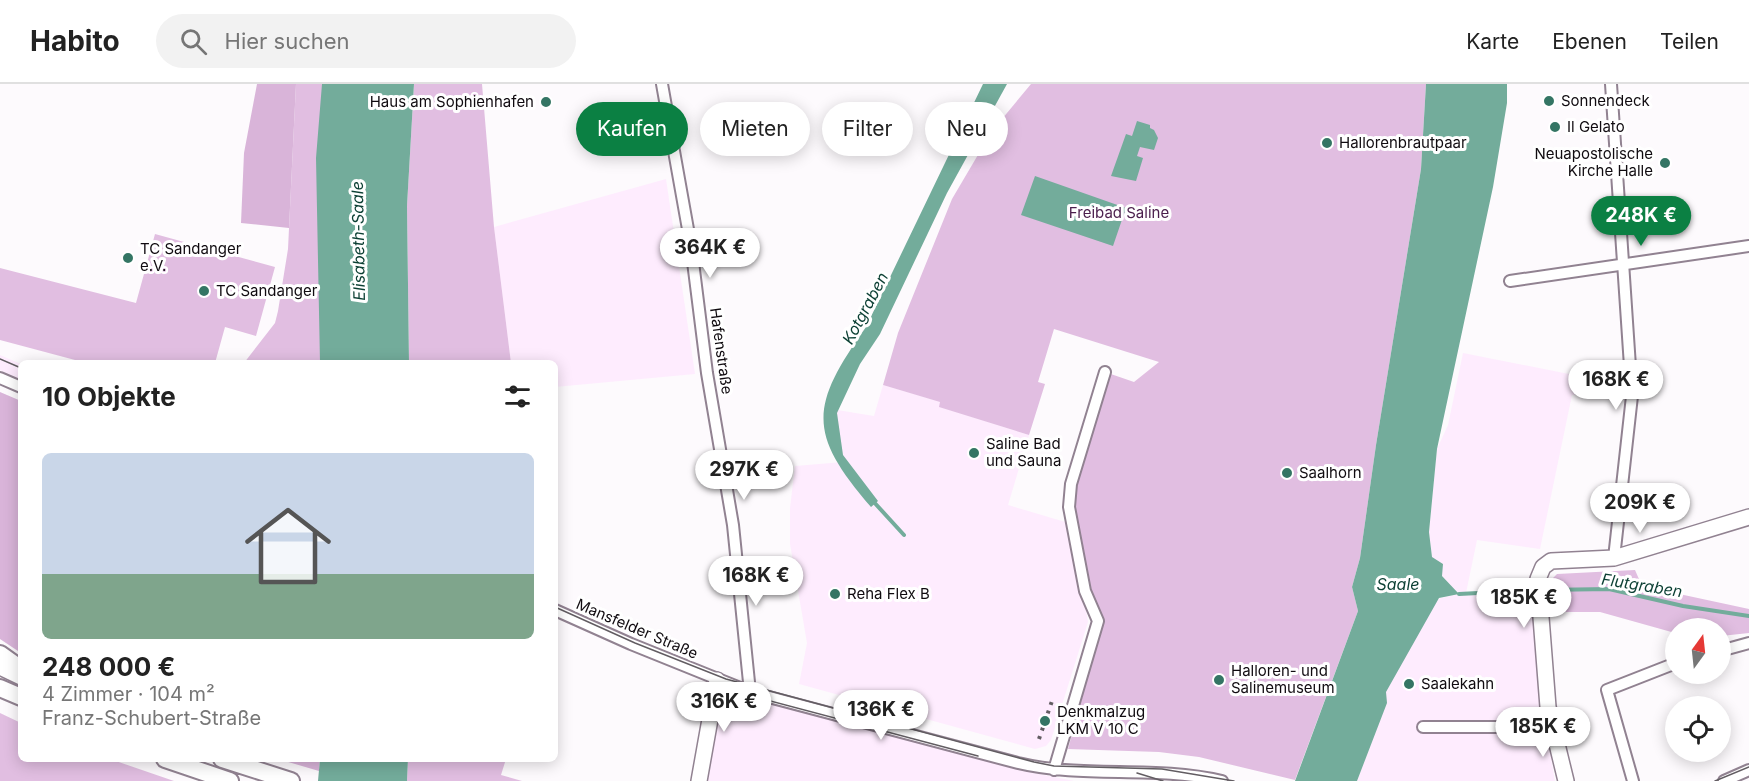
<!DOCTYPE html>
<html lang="de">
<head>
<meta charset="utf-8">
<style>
	body { margin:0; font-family:Inter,sans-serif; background:#f2f2f2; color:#222; height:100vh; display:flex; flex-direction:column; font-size:22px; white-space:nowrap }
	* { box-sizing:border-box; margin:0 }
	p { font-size:20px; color:#767676 }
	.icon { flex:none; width:33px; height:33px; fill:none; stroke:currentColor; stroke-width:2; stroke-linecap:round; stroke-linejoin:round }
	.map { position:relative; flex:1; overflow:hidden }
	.side { position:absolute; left:18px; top:276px; width:540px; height:402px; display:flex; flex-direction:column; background:#fff; border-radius:9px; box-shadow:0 3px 15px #0003 }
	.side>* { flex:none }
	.guide { position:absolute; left:576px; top:18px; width:570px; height:54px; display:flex; gap:12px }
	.needle { width:39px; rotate:15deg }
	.buttons { position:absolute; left:1665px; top:534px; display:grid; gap:12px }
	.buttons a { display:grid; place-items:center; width:66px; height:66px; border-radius:50%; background:#fff; box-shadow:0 3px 15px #0003; font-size:30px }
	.price { position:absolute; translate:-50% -51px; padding:0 14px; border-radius:21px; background:#fff; color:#222; font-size:20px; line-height:39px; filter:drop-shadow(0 2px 3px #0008) }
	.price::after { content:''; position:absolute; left:50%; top:36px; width:18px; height:14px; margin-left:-9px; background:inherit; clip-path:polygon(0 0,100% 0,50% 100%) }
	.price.on { background:#0b8043; color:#fff }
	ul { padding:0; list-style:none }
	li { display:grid; align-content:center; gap:12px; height:318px; padding:0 24px }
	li+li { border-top:2px solid #e0e0e0 }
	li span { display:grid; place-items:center; height:186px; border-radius:9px; color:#555 }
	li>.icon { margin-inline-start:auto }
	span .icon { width:108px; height:108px; fill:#fffc; stroke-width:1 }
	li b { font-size:26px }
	h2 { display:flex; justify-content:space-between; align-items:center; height:72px; padding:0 24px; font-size:26px }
	.tag { padding:0 21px; border-radius:27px; background:#fff; box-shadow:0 3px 15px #0003; font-size:21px; line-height:54px }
	.tag.on { background:#0b8043; color:#fff }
	header { display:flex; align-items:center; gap:36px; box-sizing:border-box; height:84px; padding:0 30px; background:#fff; border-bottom:2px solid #e0e0e0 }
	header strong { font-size:28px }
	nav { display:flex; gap:33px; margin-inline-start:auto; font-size:21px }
	.search { width:420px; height:54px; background:#f2f2f2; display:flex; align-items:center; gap:15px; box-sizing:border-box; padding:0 21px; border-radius:33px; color:#767676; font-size:22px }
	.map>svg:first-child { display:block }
</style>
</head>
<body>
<header>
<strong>Habito</strong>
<div class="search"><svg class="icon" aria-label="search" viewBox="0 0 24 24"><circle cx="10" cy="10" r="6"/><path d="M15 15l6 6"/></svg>Hier suchen</div>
<nav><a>Karte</a><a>Ebenen</a><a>Teilen</a></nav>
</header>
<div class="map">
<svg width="1749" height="697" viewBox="0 0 1749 697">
	<rect width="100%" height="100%" fill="#fdfafd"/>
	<path fill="#feecfe" d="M666,95L695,290L555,303V279H511L494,143Z
		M1463,269L1579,292L1575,311H1572L1540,465L1477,456L1466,509L1531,506L1546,645L1555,697H1357L1386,620L1384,609L1437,515L1459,510L1442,492L1432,473L1429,448L1437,365L1448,341Z
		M0,271L21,280V296L0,286Z
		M883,301L941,318L940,323L1029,351L1008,421L1072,440L1088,538L1051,656L1046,662L1035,665L799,600L807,559L790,460V424L795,382L843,378L831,325L874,332Z
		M719,606L1034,689L1074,697H703Z"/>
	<path fill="#e1bee1" d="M296,0H322L320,279H244L275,239L278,227L288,165Z
		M414,0H482L494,143L511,279H409L407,122Z
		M1031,0H1426L1421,85L1376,361L1360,474L1352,503L1358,527L1295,696L1199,673L1159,668L1068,665L1104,534L1085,507L1069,423L1105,288L1134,298L1159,278L1054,245L1038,298L1045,300L1029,351L939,323L940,318L883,301L898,249L952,115L992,47Z
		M155,150L275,183L256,252L225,243L215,279H75V276L0,256V184L136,219Z
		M1635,486L1642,502L1749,525V549L1721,552L1720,544H1676L1675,549L1600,528H1549L1551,496L1557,490Z
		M0,629L21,639V675H110L174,697H0Z
		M408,675H506L501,691L522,697H407Z"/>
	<path fill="#d9b4d9" d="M257,0H296L289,144L241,139L244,69Z
		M0,308L21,317V569L0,555Z
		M278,675H320L319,687Z"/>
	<path fill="#73ac9b" d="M322,0H414L407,122L409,279H320L316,74Z
		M983,0H1007L947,109L880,250L860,280L837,329L843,371L878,417L871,423C807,349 810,322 866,243Z
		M1426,0H1507V19L1493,103L1437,365L1429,448L1432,473L1443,480L1442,492L1459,510L1439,514L1386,608L1387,619L1357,697H1295L1358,527L1352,503L1360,474L1376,361L1421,85Z
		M1137,37L1150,41V44L1154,46L1158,54L1154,66L1140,63L1137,72L1143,74L1136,97L1111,92L1126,50L1132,52Z
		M1035,92L1126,124L1113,162L1021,131Z
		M320,675H408L407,697H318Z"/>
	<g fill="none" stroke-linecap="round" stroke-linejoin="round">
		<path stroke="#73ac9b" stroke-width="4" d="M872,416L904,451
			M1544,506L1609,505L1683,522L1749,532
			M1459,510L1536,506"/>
		<g stroke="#918291" stroke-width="14">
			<path id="street" d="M662,0L691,162L707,289L733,441L750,608
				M1611,0L1632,312L1614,474
				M1510,197L1749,162
				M0,294L21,303
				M555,526L631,560L750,608L1018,679C1085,695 1154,681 1222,697
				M1720,567L1749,559
				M1423,643H1552
				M1054,686L1098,537L1085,507L1069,423L1071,400L1105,288
				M1633,697L1607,606L1676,579
				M1724,697L1749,686"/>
		</g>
		<g stroke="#918291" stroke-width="18">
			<path id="secondary" d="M0,583L21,593
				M699,697L717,596
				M1566,697L1548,623L1538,495L1543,483L1551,477L1614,474L1749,433"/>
		</g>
		<g stroke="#918291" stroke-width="20">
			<path id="primary" d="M0,570L21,585
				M0,604L21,613
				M165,675L230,697
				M222,675L291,697"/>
		</g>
		<use href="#street" stroke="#fff" stroke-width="10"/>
		<use href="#secondary" stroke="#fff" stroke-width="15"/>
		<use href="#primary" stroke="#fff" stroke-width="16"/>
		<path stroke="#625d62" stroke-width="1.5" d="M0,275L21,284
			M555,523L635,559L726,595L1034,678L1054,682L1162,685L1234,697
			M715,599L752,612L978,672
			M1137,689L1163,697
			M1715,697L1749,683"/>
		<path stroke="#625d62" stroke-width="4" stroke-dasharray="3 6" stroke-linecap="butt" d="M1039,655L1052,617"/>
	</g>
	<g fill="#347564" stroke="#fff" stroke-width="2">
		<circle cx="1549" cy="17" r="6"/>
		<circle cx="546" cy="18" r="6"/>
		<circle cx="1555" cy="43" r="6"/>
		<circle cx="1327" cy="59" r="6"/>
		<circle cx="1665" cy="79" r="6"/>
		<circle cx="128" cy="174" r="6"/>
		<circle cx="204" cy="207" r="6"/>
		<circle cx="974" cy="369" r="6"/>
		<circle cx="1287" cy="389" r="6"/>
		<circle cx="835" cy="510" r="6"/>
		<circle cx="1219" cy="596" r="6"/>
		<circle cx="1409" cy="600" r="6"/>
		<circle cx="1045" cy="637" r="6"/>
	</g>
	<g text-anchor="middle" stroke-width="6" stroke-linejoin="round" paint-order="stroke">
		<g font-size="15" fill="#100b10" stroke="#fff" text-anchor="start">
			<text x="1561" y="22">Sonnendeck</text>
			<text x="534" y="23" text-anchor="end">Haus am Sophienhafen</text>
			<text x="1567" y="48">Il Gelato</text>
			<text x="1339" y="64">Hallorenbrautpaar</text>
			<text x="1653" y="75" text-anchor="end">Neuapostolische<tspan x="1653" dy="17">Kirche Halle</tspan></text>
			<text x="140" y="170">TC Sandanger<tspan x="140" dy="17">e.V.</tspan></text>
			<text x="216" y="212">TC Sandanger</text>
			<text x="986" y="365">Saline Bad<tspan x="986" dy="17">und Sauna</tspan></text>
			<text x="1299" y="394">Saalhorn</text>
			<text x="847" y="515">Reha Flex B</text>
			<text x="1231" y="592">Halloren- und<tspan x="1231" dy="17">Salinemuseum</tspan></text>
			<text x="1421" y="605">Saalekahn</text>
			<text x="1057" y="633">Denkmalzug<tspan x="1057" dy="17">LKM V 10 C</tspan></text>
		</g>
		<g font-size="15" fill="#4a1e4c" stroke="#fff">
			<text x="1119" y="134">Freibad Saline</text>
		</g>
		<g font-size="15" fill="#100b10" stroke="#fff">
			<text transform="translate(721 267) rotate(82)" y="5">Hafenstraße</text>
			<text transform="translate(637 545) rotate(23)" y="5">Mansfelder Straße</text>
		</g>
		<g font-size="16" font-style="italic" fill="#0b3f33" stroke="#fff">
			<text transform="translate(358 157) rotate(-91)" y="6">Elisabeth-Saale</text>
			<text transform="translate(865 224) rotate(-62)" y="6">Kotgraben</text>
			<text x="1398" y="506">Saale</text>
			<text transform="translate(1642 501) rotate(9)" y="6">Flutgraben</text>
		</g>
	</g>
</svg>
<div class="buttons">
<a><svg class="needle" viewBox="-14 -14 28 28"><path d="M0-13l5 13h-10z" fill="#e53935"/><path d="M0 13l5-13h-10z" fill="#767676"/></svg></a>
<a><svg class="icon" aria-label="locate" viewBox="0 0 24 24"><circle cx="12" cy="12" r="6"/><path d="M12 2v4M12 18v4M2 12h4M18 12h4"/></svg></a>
</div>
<b class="price on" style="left:1641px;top:163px">248K €</b>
<b class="price" style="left:710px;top:195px">364K €</b>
<b class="price" style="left:1616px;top:327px">168K €</b>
<b class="price" style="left:744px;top:417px">297K €</b>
<b class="price" style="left:1640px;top:450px">209K €</b>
<b class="price" style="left:756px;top:523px">168K €</b>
<b class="price" style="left:1524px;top:545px">185K €</b>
<b class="price" style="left:724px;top:649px">316K €</b>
<b class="price" style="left:881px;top:657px">136K €</b>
<b class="price" style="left:1543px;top:674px">185K €</b>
<div class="guide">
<a class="tag on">Kaufen</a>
<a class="tag">Mieten</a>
<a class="tag">Filter</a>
<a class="tag">Neu</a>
</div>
<section class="side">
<h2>10 Objekte<svg class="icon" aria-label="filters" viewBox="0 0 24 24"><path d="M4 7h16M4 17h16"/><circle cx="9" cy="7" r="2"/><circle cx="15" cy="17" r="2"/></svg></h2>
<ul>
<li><span style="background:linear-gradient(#c9d6e8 65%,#7fa58c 0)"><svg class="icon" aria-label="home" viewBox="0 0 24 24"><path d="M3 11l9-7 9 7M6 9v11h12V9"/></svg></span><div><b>248 000 €</b><p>4 Zimmer · 104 m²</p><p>Franz-Schubert-Straße</p></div></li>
</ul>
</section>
</div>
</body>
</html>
